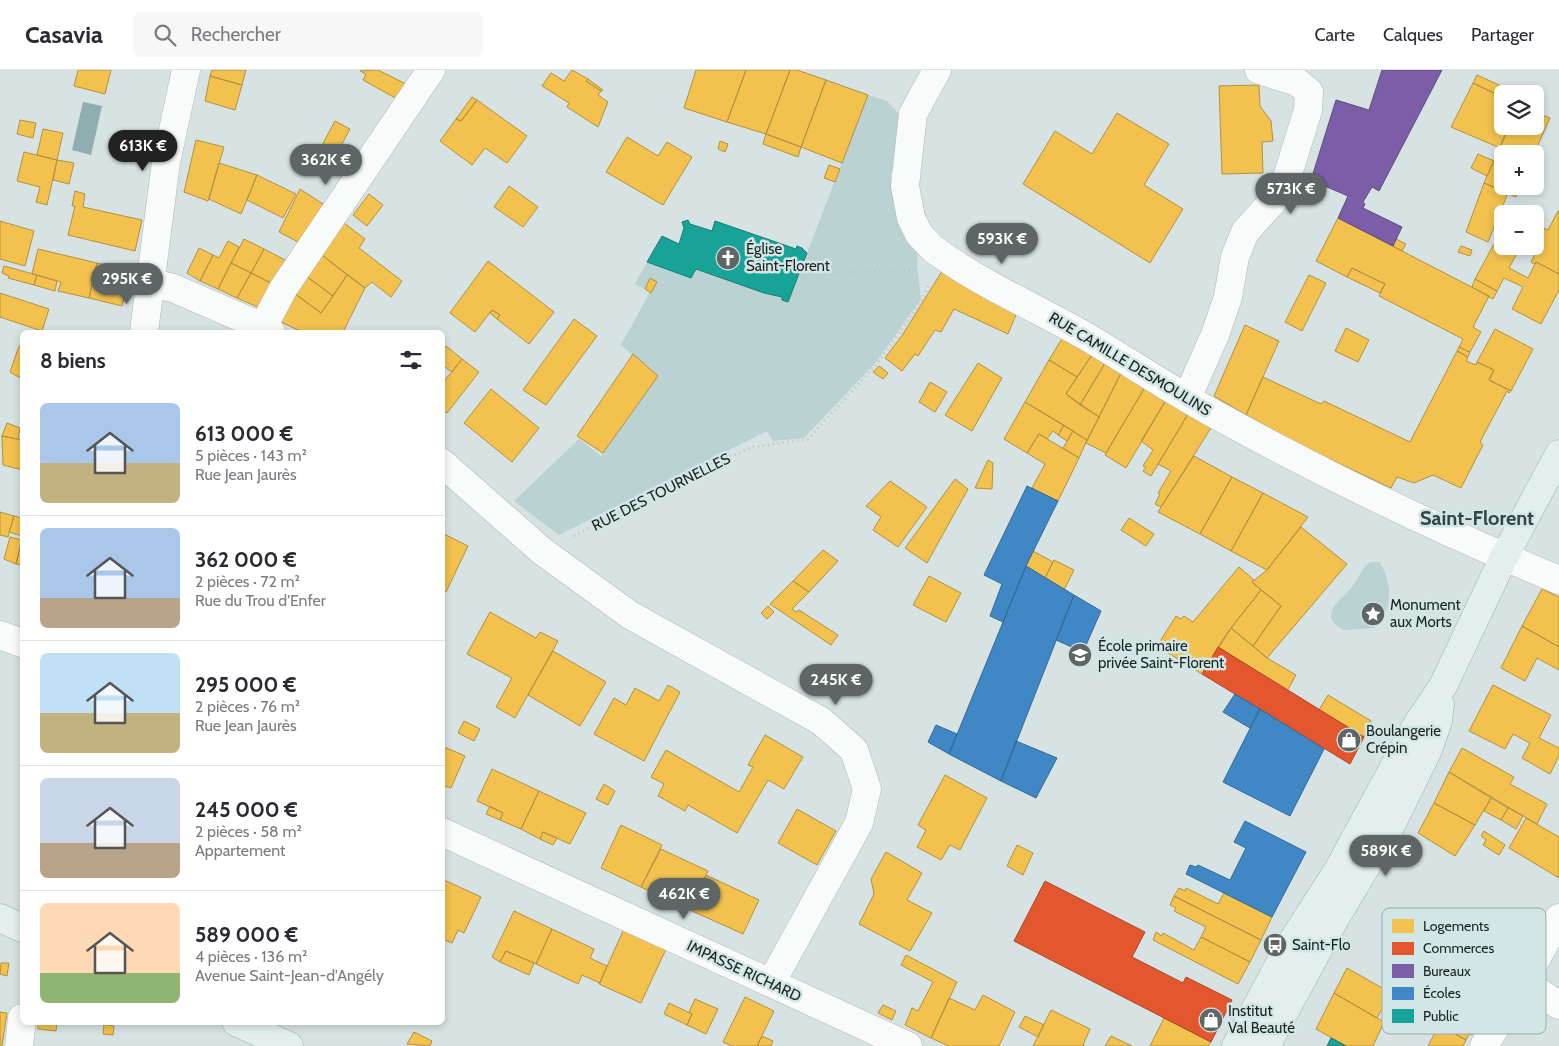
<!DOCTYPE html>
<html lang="fr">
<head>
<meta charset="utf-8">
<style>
	body { margin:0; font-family:Cabin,sans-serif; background:#f7f7f7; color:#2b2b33; height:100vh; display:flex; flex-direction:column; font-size:19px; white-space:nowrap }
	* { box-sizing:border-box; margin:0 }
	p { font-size:16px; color:#7c7c81 }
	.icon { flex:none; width:28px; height:28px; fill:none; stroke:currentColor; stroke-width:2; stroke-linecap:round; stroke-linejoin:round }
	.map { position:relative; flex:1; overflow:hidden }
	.sheet { position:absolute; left:20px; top:260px; width:425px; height:695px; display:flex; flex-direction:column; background:#fff; border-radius:8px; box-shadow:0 2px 8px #0003 }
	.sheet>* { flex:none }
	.fabs { position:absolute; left:1494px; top:15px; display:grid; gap:10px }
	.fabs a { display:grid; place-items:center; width:50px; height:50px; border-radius:8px; background:#fff; box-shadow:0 2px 8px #0003; font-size:25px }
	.price { position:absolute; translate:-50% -42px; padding:0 11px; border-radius:18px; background:#5d6565; color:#fff; font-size:16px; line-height:32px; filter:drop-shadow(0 1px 2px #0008) }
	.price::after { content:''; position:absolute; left:50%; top:30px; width:15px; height:11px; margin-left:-8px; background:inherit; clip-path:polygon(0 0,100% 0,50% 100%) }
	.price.selected { background:#222; color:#fff }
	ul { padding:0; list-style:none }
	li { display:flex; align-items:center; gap:15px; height:125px; padding:0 20px }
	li+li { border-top:1px solid #e1e1e2 }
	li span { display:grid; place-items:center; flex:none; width:140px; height:100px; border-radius:8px; color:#555 }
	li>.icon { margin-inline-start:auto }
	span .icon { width:60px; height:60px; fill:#fffc; stroke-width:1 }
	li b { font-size:21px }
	h2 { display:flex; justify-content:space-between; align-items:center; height:60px; padding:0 20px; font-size:21px }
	header { display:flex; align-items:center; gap:30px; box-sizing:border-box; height:70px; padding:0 25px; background:#fff; border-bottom:1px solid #e1e1e2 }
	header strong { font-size:24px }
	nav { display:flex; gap:28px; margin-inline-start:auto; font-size:18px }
	.search { width:350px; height:45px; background:#f7f7f7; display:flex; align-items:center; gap:12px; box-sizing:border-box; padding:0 18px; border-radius:8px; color:#7c7c81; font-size:19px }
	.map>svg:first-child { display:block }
</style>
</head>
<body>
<header>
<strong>Casavia</strong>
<div class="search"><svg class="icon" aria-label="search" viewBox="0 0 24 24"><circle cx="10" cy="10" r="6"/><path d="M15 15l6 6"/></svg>Rechercher</div>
<nav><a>Carte</a><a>Calques</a><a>Partager</a></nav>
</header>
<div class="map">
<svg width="1559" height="976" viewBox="0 0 1559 976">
	<rect width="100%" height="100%" fill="#d7e2e2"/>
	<path fill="#bad2d2" d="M868,25L887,31L901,47L891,106L902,151L918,175L917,194L921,229L876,292L804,368L773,371L767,361L559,465L514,431L579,369L601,386L658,306L621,275L650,222L635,214L647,192L690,208L696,199L764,223L782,227L788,232Z
		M1371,492H1379C1393,511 1393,544 1374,558L1344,560C1316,546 1340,531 1353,516C1359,508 1362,496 1371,492Z"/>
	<path fill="#90aeaf" d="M83,32L102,36L91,85L72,80Z"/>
	<path fill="#f2c14e" stroke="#b29141" d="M78,0H111L105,24L74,16Z
		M212,0H246L242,15L210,6Z
		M378,0L406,14L397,29L363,10L366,4L360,1Z
		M572,0L588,9L586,11L601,21L598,25L608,32L598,57L567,37L569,33L542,16L551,3L564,11Z
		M696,0H746L727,52L684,38Z
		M746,0H790L766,64L727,52Z
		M790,0H797L826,10L801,77L766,64Z
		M1477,5L1519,24H1502V27L1473,13Z
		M210,6L242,15L235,40L205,31Z
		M588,9L603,20L601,21L586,11Z
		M826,10L868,25L842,93L801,77Z
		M1473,13L1502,27V56H1509L1500,78L1451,57Z
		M1259,15L1260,36L1271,51L1273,71L1262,72L1263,103L1222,104L1219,16Z
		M472,27L477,30L461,51L456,49Z
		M477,30L527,66L507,93L485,78L472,95L440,71L456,49L461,51Z
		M1535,42L1550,48L1534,84H1502V116H1520L1516,127L1484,113L1509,56H1535Z
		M1117,43L1169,74L1144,115L1183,139L1150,193L1023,114L1055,61L1092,84Z
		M20,50L36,53L33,68L17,64Z
		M335,51L350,59L328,100L313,92Z
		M43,59L63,63L57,90L37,85Z
		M766,64L801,77L798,87L763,74Z
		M627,67L658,86L667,72L692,87L663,135L606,102Z
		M196,70L224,77L208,131L184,122Z
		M720,71L728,74L725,82L718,79Z
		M24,82L57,90L47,135L36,132L40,117L17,111Z
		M1478,84L1494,91L1487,106L1471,98Z
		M57,90L74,93L69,114L53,110Z
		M219,93L257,105L241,144L209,129Z
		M829,95L840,99L835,112L824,108Z
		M257,105L296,124L283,148L247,130Z
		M1484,113L1508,123L1488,172L1466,162Z
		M509,116L538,137L523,157L494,137Z
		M300,119L326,136L300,173L279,162Z
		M75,121L85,124L83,137L142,150L135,181L68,165L75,136H72Z
		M369,124L383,135L367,156L353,145Z
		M1558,141H1559V204L1536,192L1534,194L1531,192L1540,174L1535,171V164L1539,156L1548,160Z
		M1338,148L1489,226L1473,257L1481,262L1470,282L1459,277L1463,269L1379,226L1385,214L1352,198L1347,207L1316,191Z
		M0,151L34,161L25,196L0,189Z
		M344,153L365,169L359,178L402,211L391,227L372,212L365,218L322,185Z
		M244,169L264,179L251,203L231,193Z
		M1396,169L1406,174L1402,181L1393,176Z
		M228,171L239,177L218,219L200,211L213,185L219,188Z
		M1494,174L1516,185L1509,198L1528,208L1536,192L1559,204V220L1541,254L1512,239L1523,217L1504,208L1497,221L1475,209Z
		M1461,176L1472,180L1470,186L1458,182Z
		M199,178L213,185L200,211L187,203Z
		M38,179L97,193L89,228L58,221L61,212L32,204Z
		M264,179L287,191L273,214L251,203Z
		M322,185L347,205L333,226L306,206Z
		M488,191L554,242L529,274L497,249L500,245L492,240L475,262L450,243Z
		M97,193L131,201L122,236L89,228Z
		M231,193L251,203L237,228L218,219Z
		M4,196L37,205L34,215L8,208L9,206L2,203Z
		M944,198L1018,240L1008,264L954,239L941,262L935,260L918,286L915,284L902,301L885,288L903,264Z
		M1352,198L1385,214L1380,223L1347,207Z
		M251,203L273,214L260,238L237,228Z
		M37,205L57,211L55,221L34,215Z
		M347,205L365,218L344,260L349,262H302L279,251L294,223L321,243Z
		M1309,205L1326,213L1302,261L1285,252Z
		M306,206L333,226L321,243L294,223Z
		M650,208L657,212L651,223L645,219Z
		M1475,209L1497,221L1493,229L1472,217Z
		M0,223L49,239L42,261L0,247Z
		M492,240L500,245L497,249L490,243Z
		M574,249L597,266L546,335L523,320Z
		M1245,255L1279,271L1246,345L1214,326Z
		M1346,258L1369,270L1358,292L1335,281Z
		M1495,259L1533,279L1511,321L1489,310L1494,300L1477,292Z
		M1063,267L1092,285L1077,307L1049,290Z
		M19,276H22V309L10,302Z
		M446,276L462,289L452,302L442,295V281Z
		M1459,277L1470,282L1468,287L1457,281Z
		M1457,281L1468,287L1466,291L1476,295L1477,292L1494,300L1489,310L1511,321L1509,323L1507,321L1480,372L1483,375L1461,418L1433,405L1414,413L1397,407L1391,418L1302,376L1246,345L1263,307L1321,334L1324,331L1410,372Z
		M633,284L658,306L603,383L577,366Z
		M1092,285L1105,293L1080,335L1066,324Z
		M462,289L479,302L447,343L442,340V314Z
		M1049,290L1077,307L1066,324L1099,347L1087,370L1025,332Z
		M978,293L1002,308L972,361L945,345Z
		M1105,293L1121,303L1099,347L1080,335Z
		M879,296L888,303L883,309L873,302Z
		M1121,303L1145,317L1106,383L1086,373Z
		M930,312L947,322L935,342L919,332Z
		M1145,317L1166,330L1126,398L1105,385Z
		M491,319L539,358L512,392L464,353Z
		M1166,330L1188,344L1151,406L1143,401L1146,397L1143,396L1153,380L1141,371Z
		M1025,332L1064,355L1058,365L1053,361L1047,369L1039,364L1027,383L1004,369Z
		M1188,344L1211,358L1161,437L1155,434L1160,424L1158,423L1171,401L1158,394Z
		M7,353L20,358L18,369L2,366Z
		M1064,355L1073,361L1067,371L1058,365Z
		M1073,361L1087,370L1079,388L1063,378Z
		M1039,364L1079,388L1058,431L1032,418L1045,394L1027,383Z
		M2,366L22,370V400L3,395Z
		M1194,386L1232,407L1200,464L1158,442Z
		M988,390L993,393L992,419L975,418Z
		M1232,407L1263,423L1231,481L1200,464Z
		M955,409L968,419L927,493L905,478Z
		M890,411L927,437L898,477L873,460L881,447L866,436Z
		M1263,423L1308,447L1267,500L1231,481Z
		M0,442L14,446L8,467L0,465Z
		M14,446L22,448V466L9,462Z
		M1129,448L1154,464L1146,476L1121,460Z
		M1301,457L1347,494L1267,588L1253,576L1281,536L1252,512L1267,500Z
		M442,463L468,476L446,522L442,520Z
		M10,467L22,470L16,494L4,489Z
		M22,469V495L16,494Z
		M823,480L838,491L809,522L793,511Z
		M1033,481L1053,492L1045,508L1026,496Z
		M1054,490L1074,500L1064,520L1045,508Z
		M1239,497L1254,510L1252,512L1261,520L1231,558L1202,604L1157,576L1176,546L1181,549L1184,546L1193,552Z
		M929,506L961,523L946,552L913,535Z
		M793,511L809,522L792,539L796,542L799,540L838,565L831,575L770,534Z
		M1542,519L1559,527V577L1522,556Z
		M1261,520L1281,536L1253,576L1231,558Z
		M768,536L774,542L767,549L761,543Z
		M490,542L536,568L540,562L558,571L515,648L496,637L512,608L467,584Z
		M1522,556L1559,577V600L1537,588L1525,611L1501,598Z
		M1231,558L1267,588L1296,605L1287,621L1218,577Z
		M553,581L606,612L580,656L528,625Z
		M668,615L680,622L644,691L594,664L614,628L626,635L635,618L659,631Z
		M1493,615L1551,645L1539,668L1559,678V686L1550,704L1522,688L1530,673L1513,664L1505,679L1469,661Z
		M1328,625L1371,651L1364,667L1319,640Z
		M464,651L480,659L474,671L458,663Z
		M765,665L803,687L784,719L768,710L737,763L688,735L685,741L658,726L664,714L651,707L666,680L739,722L753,697L748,695Z
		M442,676L465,686L451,718L442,715Z
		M1462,678L1514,707L1510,714L1547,734L1537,754L1449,702Z
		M492,699L539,721L521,759L500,750L503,743L477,731Z
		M1449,702L1491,728L1475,755L1434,733Z
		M945,705L987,728L960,780L950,775L941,790L917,777L926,760L918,755Z
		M604,714L615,721L608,735L596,729Z
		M539,721L586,743L570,774L543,762L540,769L521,759Z
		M1491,728L1508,738L1501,750L1484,741Z
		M1434,733L1475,755L1455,786L1418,763Z
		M490,736L503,743L500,750L486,744Z
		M1508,738L1523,746L1516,759L1501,750Z
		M797,739L836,761L817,795L778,773Z
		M1526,748L1559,767V808L1509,778Z
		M621,755L662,775L641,817L601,798Z
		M1484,761L1505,775L1499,785L1483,775L1486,770L1481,766Z
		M543,762L557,768L553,775L540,769Z
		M1017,775L1033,783L1023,805L1007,796Z
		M661,779L708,801L690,840L641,817Z
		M886,782L922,803L907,830L932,843L910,881L859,854L874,824L871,809Z
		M706,805L759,830L743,864L690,840Z
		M442,809L481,827L464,863L458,860L452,873L442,869Z
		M1179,818L1185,821L1186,818L1218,834L1224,823L1272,847L1261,870L1174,826Z
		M1174,826L1261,870L1250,892L1201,867L1206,857L1174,841L1176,838L1170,835Z
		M514,841L552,859L536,894L506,881L500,892L492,887Z
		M1477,842L1523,866L1472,965L1469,964L1466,970L1413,940L1430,904L1442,910Z
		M552,859L594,879L590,888L607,896L600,913L582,905L578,914L536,894Z
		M624,859L666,879L641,933L599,914Z
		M1156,862L1162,866L1163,863L1194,880L1201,867L1250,892L1238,914L1153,870Z
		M506,881L534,893L529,905L500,892Z
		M906,885L957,912L931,968L905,955L912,938L918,941L933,912L901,895Z
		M1,893H9L7,906L0,904Z
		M1347,898L1391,923L1377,948L1334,923Z
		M1334,923L1384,952L1373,976H1346L1316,959Z
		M983,925L1015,942L999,976H949L931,968L949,928L975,940Z
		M745,927L774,941L757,976H732L723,972Z
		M695,929L718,939L706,964L687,955L692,944L689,942Z
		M669,933L692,944L687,955L664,944Z
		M883,935L896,941L892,950L878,943Z
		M1051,940L1090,959L1083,975L1085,976H1033Z
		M0,942L7,943L2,976H0Z
		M1025,946L1044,955L1038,967L1019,957Z
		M1164,948L1211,972L1208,976H1150Z
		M38,952H57L56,961L38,959Z
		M104,954L114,956L113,965L103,964Z
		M1439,955L1466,970L1463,976H1428Z
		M414,962L432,971L430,976L407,974Z
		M762,966L773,971L771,976H757Z
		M1111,966L1132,976H1105Z"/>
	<path fill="#e4572e" stroke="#a8472a" d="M1218,577L1364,667L1350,694L1202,604Z
		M1045,811L1145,862L1132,887L1183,913L1186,907L1232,930L1211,972L1014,871Z"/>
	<path fill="#7b5ea7" stroke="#5e4c7f" d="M1382,0H1442L1379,121L1372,117L1363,132L1365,134L1363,138L1402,157L1393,176L1338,148L1348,126L1311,110L1336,30L1369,40Z"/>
	<path fill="#3f88c5" stroke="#346994" d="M1027,416L1058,431L1026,496L1003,552L990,546L1002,514L984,505Z
		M1026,496L1074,525L1001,711L949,684Z
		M1074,525L1101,541L1083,582L1056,570Z
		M1235,624L1260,639L1250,658L1223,642Z
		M1260,639L1324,679L1290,746L1223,712Z
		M936,655L957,664L949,684L928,672Z
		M1016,671L1057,688L1036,728L1001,711Z
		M1245,751L1306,782L1272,847L1186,804L1190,795L1196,797L1198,795L1230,810L1246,778L1234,772Z"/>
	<path fill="#17a398" stroke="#187c75" d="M688,150L690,154L712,161L715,151L796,179L797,176L802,178L807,183L788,232L782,230V227L764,223L696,199L691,208L647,192L662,166L679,174L684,158L682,152Z
		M1331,968L1346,976H1327Z"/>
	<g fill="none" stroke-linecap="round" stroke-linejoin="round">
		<g stroke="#afb7b7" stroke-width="29">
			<path id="minor" d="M937,0L913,44L905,116L911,148L919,164L932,178C978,213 1039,239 1089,268C1129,292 1168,318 1209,341C1322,404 1439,460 1559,510
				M151,213L173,218L263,257L271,262
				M263,257L283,219L431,0
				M144,262L166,92L186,0
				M1187,328L1215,265L1228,227L1235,187L1245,162L1283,120L1308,40L1309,22L1297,12L1259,0
				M442,393L542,481L630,545L821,651L854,680L867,719L859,753L771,913
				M0,565L22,573
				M442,762L908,976
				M1523,912L1559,935
				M19,976L22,948
				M1484,976L1523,912L1559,848"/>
		</g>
		<g stroke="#9ab0b0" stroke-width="29">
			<path id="major" d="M0,848L22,858
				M236,952L289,976
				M1236,976L1288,878L1338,800L1418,653L1443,616L1504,487L1559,384
				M1266,976L1333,852L1392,753L1428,680L1438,651L1440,634"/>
		</g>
		<path stroke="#bfc1c1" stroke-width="3" stroke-dasharray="1 4" stroke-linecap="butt" d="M799,203L910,201
			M574,466L705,397L753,377L808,369L877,294L923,229L929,213"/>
		<use href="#minor" stroke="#f9fbfb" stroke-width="28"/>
		<use href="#major" stroke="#e3eeee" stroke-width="28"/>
	</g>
	<defs>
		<g id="church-disc" transform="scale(1.25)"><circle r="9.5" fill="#5d6565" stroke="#d3e6e6"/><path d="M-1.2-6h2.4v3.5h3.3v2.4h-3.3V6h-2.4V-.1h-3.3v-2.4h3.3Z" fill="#fff"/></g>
		<g id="sight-disc" transform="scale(1.25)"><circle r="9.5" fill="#5d6565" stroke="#d3e6e6"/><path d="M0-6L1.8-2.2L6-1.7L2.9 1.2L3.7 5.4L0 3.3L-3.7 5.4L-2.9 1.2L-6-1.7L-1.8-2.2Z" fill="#fff"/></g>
		<g id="school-disc" transform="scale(1.25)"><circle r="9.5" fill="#5d6565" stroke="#d3e6e6"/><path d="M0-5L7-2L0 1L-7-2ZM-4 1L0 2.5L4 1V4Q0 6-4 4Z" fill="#fff"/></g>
		<g id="shop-disc" transform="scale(1.25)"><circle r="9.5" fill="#5d6565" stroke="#d3e6e6"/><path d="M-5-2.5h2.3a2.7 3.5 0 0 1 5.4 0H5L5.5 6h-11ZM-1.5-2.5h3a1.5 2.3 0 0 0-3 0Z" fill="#fff"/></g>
		<g id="bus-disc" transform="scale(1.25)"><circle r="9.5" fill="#5d6565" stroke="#d3e6e6"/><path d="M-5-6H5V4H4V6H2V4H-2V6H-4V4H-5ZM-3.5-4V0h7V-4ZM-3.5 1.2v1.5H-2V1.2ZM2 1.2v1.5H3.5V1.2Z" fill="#fff"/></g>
	</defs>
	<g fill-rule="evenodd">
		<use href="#church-disc" x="728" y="188"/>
		<use href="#sight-disc" x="1373" y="544"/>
		<use href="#school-disc" x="1080" y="585"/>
		<use href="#shop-disc" x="1349" y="670"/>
		<use href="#bus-disc" x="1275" y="875"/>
		<use href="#shop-disc" x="1211" y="950"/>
	</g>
	<g text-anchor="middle" stroke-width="5" stroke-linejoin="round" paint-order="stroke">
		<g font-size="15" fill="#1b2222" stroke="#d3e6e6" text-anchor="start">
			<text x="746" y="184">Église<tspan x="746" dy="17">Saint-Florent</tspan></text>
			<text x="1390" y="540">Monument<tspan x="1390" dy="17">aux Morts</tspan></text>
			<text x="1098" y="581">École primaire<tspan x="1098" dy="17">privée Saint-Florent</tspan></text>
			<text x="1366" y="666">Boulangerie<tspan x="1366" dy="17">Crépin</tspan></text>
			<text x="1292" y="880">Saint-Flo</text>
			<text x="1228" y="946">Institut<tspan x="1228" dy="17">Val Beauté</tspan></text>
		</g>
		<g font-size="15" fill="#1b2222" stroke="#d3e6e6">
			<text transform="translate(1130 294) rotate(31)" y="5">RUE CAMILLE DESMOULINS</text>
			<text transform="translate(661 422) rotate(-27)" y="5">RUE DES TOURNELLES</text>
			<text transform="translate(744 901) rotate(25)" y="5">IMPASSE RICHARD</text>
		</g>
		<g font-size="20" font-weight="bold" fill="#354545" stroke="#d3e6e6">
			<text x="1477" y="455">Saint-Florent</text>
		</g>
	</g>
	<rect x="1382" y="838" width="164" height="126" rx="8" fill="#d3e6e6" stroke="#9cabab" stroke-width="1"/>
	<rect x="1392" y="849" width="22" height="14" fill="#f2c14e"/>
	<rect x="1392" y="872" width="22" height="13" fill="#e4572e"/>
	<rect x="1392" y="894" width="22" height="14" fill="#7b5ea7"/>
	<rect x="1392" y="917" width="22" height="13" fill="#3f88c5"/>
	<rect x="1392" y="939" width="22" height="14" fill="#17a398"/>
	<g font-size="14" fill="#1b2222">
		<text x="1423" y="861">Logements</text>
		<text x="1423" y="883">Commerces</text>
		<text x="1423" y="906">Bureaux</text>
		<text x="1423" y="928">Écoles</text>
		<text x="1423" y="951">Public</text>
	</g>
</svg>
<div class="fabs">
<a><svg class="icon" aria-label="layers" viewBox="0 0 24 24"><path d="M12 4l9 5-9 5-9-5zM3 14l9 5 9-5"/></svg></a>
<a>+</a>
<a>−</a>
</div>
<b class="price selected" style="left:143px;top:102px">613K €</b>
<b class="price" style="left:326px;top:116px">362K €</b>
<b class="price" style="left:1291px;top:145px">573K €</b>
<b class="price" style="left:1002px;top:195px">593K €</b>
<b class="price" style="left:127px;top:235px">295K €</b>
<b class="price" style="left:836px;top:636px">245K €</b>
<b class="price" style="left:1386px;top:807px">589K €</b>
<b class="price" style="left:684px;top:850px">462K €</b>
<section class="sheet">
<h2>8 biens<svg class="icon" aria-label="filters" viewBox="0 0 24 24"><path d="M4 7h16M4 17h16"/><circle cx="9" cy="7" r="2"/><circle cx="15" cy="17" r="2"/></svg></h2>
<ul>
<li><span style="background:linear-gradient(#a9c7e8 60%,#c2b280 0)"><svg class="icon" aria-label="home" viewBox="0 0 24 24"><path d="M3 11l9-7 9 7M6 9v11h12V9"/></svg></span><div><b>613 000 €</b><p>5 pièces · 143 m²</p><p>Rue Jean Jaurès</p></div></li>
<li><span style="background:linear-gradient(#a9c7e8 70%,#b9a48a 0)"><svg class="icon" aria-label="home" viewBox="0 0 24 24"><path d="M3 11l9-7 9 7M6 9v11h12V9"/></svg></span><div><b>362 000 €</b><p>2 pièces · 72 m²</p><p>Rue du Trou d'Enfer</p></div></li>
<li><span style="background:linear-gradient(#bfe0f5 60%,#c2b280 0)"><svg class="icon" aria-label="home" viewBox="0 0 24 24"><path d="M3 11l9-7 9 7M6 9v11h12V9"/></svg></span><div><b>295 000 €</b><p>2 pièces · 76 m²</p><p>Rue Jean Jaurès</p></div></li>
<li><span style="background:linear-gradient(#c9d6e8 65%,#b9a48a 0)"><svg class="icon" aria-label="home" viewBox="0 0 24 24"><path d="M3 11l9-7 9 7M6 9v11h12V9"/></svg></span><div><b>245 000 €</b><p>2 pièces · 58 m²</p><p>Appartement</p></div></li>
<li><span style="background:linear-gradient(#ffd9b3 70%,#8fb573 0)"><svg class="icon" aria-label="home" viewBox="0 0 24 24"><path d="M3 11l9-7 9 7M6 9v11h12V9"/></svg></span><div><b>589 000 €</b><p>4 pièces · 136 m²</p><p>Avenue Saint-Jean-d'Angély</p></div></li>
</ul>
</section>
</div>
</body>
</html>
